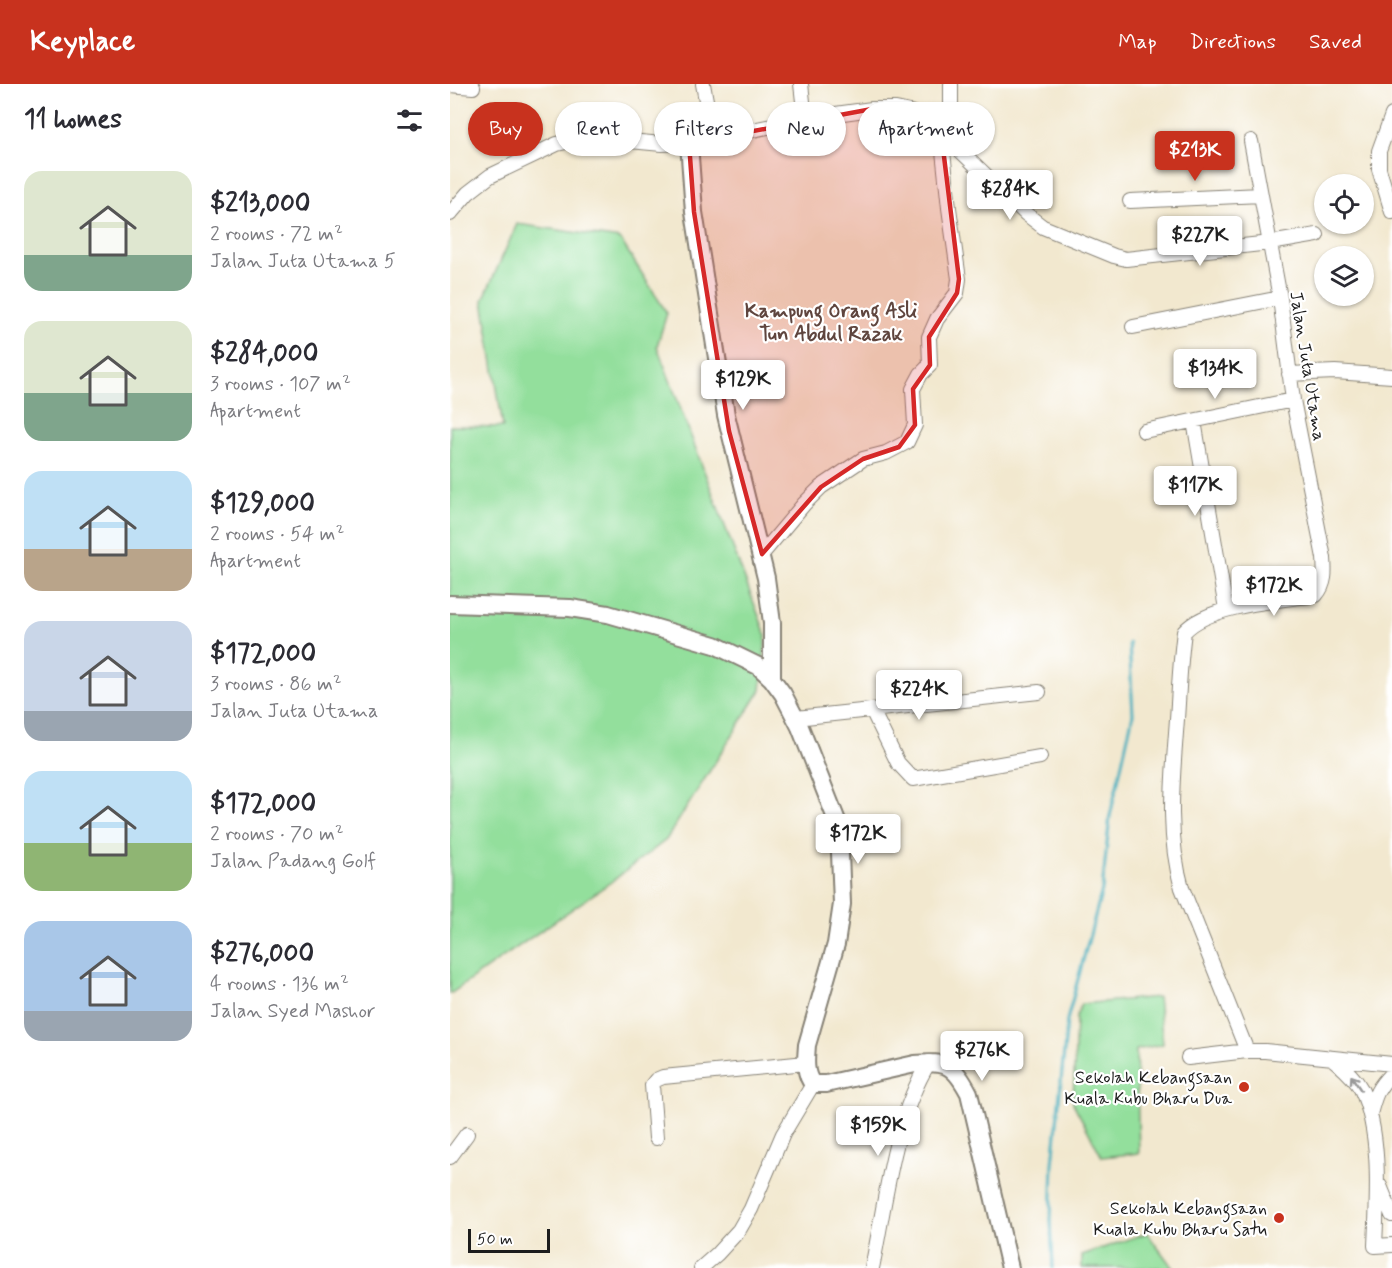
<!DOCTYPE html>
<html lang="en">
<head>
<meta charset="utf-8">
<style>
	body { margin:0; font-family:Mynerve,sans-serif; background:#f7f7f7; color:#2b2b33; height:100vh; display:flex; flex-direction:column; font-size:22px; white-space:nowrap }
	* { box-sizing:border-box; margin:0 }
	p { font-size:20px; color:#7c7c81 }
	.icon { flex:none; width:33px; height:33px; fill:none; stroke:currentColor; stroke-width:2; stroke-linecap:round; stroke-linejoin:round }
	.map { position:relative; flex:1; overflow:hidden }
	.details { display:flex; flex-direction:column; background:#fff; width:450px }
	.details>* { flex:none }
	.top-card { position:absolute; left:18px; top:18px; width:570px; height:54px; display:flex; gap:12px }
	.buttons { position:absolute; left:864px; top:90px; display:grid; gap:12px }
	.buttons a { display:grid; place-items:center; width:60px; height:60px; border-radius:50%; background:#fff; box-shadow:0 2px 4px #0004; font-size:30px }
	.scale { position:absolute; left:18px; bottom:15px; width:82px; box-sizing:border-box; padding-left:6px; border:3px solid #1c1c1c; border-top:0; font-size:16px; line-height:21px; white-space:nowrap; color:#1c1c1c; -webkit-text-stroke:4px #fff; paint-order:stroke }
	.price { position:absolute; translate:-50% -51px; padding:0 14px; border-radius:6px; background:#fff; color:#222; font-size:20px; line-height:39px; filter:drop-shadow(0 2px 3px #0008) }
	.price::after { content:''; position:absolute; left:50%; top:36px; width:18px; height:14px; margin-left:-9px; background:inherit; clip-path:polygon(0 0,100% 0,50% 100%) }
	.price.current { background:#c8321e; color:#fff }
	ul { padding:0; list-style:none }
	li { display:flex; align-items:center; gap:18px; height:150px; padding:0 24px }
	li span { display:grid; place-items:center; flex:none; width:168px; height:120px; border-radius:18px; color:#555 }
	li>.icon { margin-inline-start:auto }
	span .icon { width:72px; height:72px; fill:#fffc; stroke-width:1 }
	li b { font-size:26px }
	h2 { display:flex; justify-content:space-between; align-items:center; height:72px; padding:0 24px; font-size:26px }
	.chip { padding:0 21px; border-radius:27px; background:#fff; box-shadow:0 2px 4px #0004; font-size:21px; line-height:54px }
	.chip.current { background:#c8321e; color:#fff }
	header { display:flex; align-items:center; gap:36px; box-sizing:border-box; height:84px; padding:0 30px; background:#c8321e; color:#fff }
	header strong { font-size:28px }
	nav { display:flex; gap:33px; margin-inline-start:auto; font-size:21px }
	main { display:flex; flex:1; min-height:0 }
	.map>svg:first-child { display:block }
</style>
</head>
<body>
<header>
<strong>Keyplace</strong>
<nav><a>Map</a><a>Directions</a><a>Saved</a></nav>
</header>
<main>
<section class="details">
<h2>11 homes<svg class="icon" aria-label="filters" viewBox="0 0 24 24"><path d="M4 7h16M4 17h16"/><circle cx="9" cy="7" r="2"/><circle cx="15" cy="17" r="2"/></svg></h2>
<ul>
<li><span style="background:linear-gradient(#dfe7d0 70%,#7fa58c 0)"><svg class="icon" aria-label="home" viewBox="0 0 24 24"><path d="M3 11l9-7 9 7M6 9v11h12V9"/></svg></span><div><b>$213,000</b><p>2 rooms · 72 m²</p><p>Jalan Juta Utama 5</p></div></li>
<li><span style="background:linear-gradient(#dfe7d0 60%,#7fa58c 0)"><svg class="icon" aria-label="home" viewBox="0 0 24 24"><path d="M3 11l9-7 9 7M6 9v11h12V9"/></svg></span><div><b>$284,000</b><p>3 rooms · 107 m²</p><p>Apartment</p></div></li>
<li><span style="background:linear-gradient(#bfe0f5 65%,#b9a48a 0)"><svg class="icon" aria-label="home" viewBox="0 0 24 24"><path d="M3 11l9-7 9 7M6 9v11h12V9"/></svg></span><div><b>$129,000</b><p>2 rooms · 54 m²</p><p>Apartment</p></div></li>
<li><span style="background:linear-gradient(#c9d6e8 75%,#9aa5b1 0)"><svg class="icon" aria-label="home" viewBox="0 0 24 24"><path d="M3 11l9-7 9 7M6 9v11h12V9"/></svg></span><div><b>$172,000</b><p>3 rooms · 86 m²</p><p>Jalan Juta Utama</p></div></li>
<li><span style="background:linear-gradient(#bfe0f5 60%,#8fb573 0)"><svg class="icon" aria-label="home" viewBox="0 0 24 24"><path d="M3 11l9-7 9 7M6 9v11h12V9"/></svg></span><div><b>$172,000</b><p>2 rooms · 70 m²</p><p>Jalan Padang Golf</p></div></li>
<li><span style="background:linear-gradient(#a9c7e8 75%,#9aa5b1 0)"><svg class="icon" aria-label="home" viewBox="0 0 24 24"><path d="M3 11l9-7 9 7M6 9v11h12V9"/></svg></span><div><b>$276,000</b><p>4 rooms · 136 m²</p><p>Jalan Syed Mashor</p></div></li>
</ul>
</section>
<div class="map">
<svg width="942" height="1184" viewBox="0 0 942 1184">
	<rect width="100%" height="100%" fill="#fff"/>
	<filter id="ink" filterUnits="userSpaceOnUse"><feTurbulence type="fractalNoise" baseFrequency=".0167" numOctaves="2"/><feDisplacementMap in="SourceGraphic" scale="12" xChannelSelector="R" yChannelSelector="G"/><feConvolveMatrix kernelMatrix="1 2 1 2 8 2 1 2 1" color-interpolation-filters="sRGB"/></filter>
	<filter id="wash" filterUnits="userSpaceOnUse"><feTurbulence type="fractalNoise" baseFrequency=".008" numOctaves="4" result="noise"/><feDisplacementMap in="SourceGraphic" scale="24" xChannelSelector="R" yChannelSelector="G"/><feGaussianBlur stdDeviation="1.35" result="paint"/><feColorMatrix in="noise" values="0 0 0 0 0 0 0 0 0 0 0 0 0 0 0 0 0 1.4 0 .05"/><feComposite in="paint" operator="in"/></filter>
	<g filter="url(#wash)">
		<rect width="100%" height="100%" fill="#f2e8cf"/>
		<path fill="#93df9c" stroke="#587e5c" stroke-width="1.5" d="M67,140L170,155L217,229L207,262L316,551L311,606L216,756L161,798L0,910V342L53,343L33,216Z
			M708,913L713,960L686,966L689,1069L652,1073L623,1019L626,933L631,920Z
			M697,1149L723,1184H632V1171Z"/>
		<g fill="none" stroke-linecap="round" stroke-linejoin="round">
			<path stroke="#42afbf" stroke-width="3" d="M603,1184L601,1135L603,1080L617,936L652,806L660,732L683,630L679,559"/>
		</g>
	</g>
	<g filter="url(#ink)">
		<g fill="none" stroke-linecap="round" stroke-linejoin="round">
			<g stroke="#878276" stroke-width="16">
				<path id="minor" d="M253,0L263,55
					M351,0L355,35
					M501,0V28L491,48L576,130L593,143L664,172L676,175L820,159L867,151
					M0,1L23,3
					M942,31L929,67V85L942,128
					M680,117L811,111
					M0,130L18,109L40,92L107,60L137,53L212,60L239,59L371,32L422,25H446L460,28L470,32L491,48L499,124L509,195L507,209L487,235L479,253L480,281L471,290L463,305L465,341L457,358L436,369L413,375L371,403L354,420L312,470
					M683,243L830,214
					M839,290L885,288L942,292
					M744,337L776,525
					M694,347L843,316
					M422,626L448,679L463,695L590,673
					M346,634L589,608
					M797,967L732,804C716,748 723,692 727,635C729,606 730,576 734,548C757,521 832,516 866,511C876,500 875,487 874,474L843,316L830,214L801,57
					M738,974L797,967H815L942,980
					M882,974C892,983 904,992 911,1005C932,1049 927,1114 925,1162L942,1161
					M920,1030C925,1011 927,1004 942,989
					M206,1054L202,1001L206,996L213,993L356,979
					M0,1073L17,1050
					M930,1102L942,1131
					M251,1184L267,1170L289,1146L301,1125L333,1050L363,1000
					M422,1184C436,1117 443,1037 479,978"/>
			</g>
			<g stroke="#878276" stroke-width="20">
				<path id="tertiary" d="M239,59L244,128L276,331L316,494L322,539V595
					M0,520L120,524L158,530L265,561L308,582L322,595L333,610L350,643L387,737L390,769L392,820L386,860L357,961C356,974 354,990 363,1000H376L465,980C497,977 504,981 519,1009L560,1184"/>
			</g>
			<use href="#minor" stroke="#fff" stroke-width="14"/>
			<use href="#tertiary" stroke="#fff" stroke-width="16"/>
		</g>
		<defs><path id="oneway-shaft" d="M-6 0H5M1.5-3L5.5 0L1.5 3" fill="none" stroke-width="1.6" stroke-linecap="round" stroke-linejoin="round" transform="scale(1.5)"/></defs>
		<use stroke="#999" href="#oneway-shaft" transform="translate(906 999) rotate(-124)"/>
	</g>
	<path fill="#d62828" fill-opacity="0.2" stroke="#d62828" stroke-width="4.5" stroke-linejoin="round" d="M422,25L460,28L491,48L509,195L507,209L479,253L480,281L463,305L465,341L449,363L413,375L371,403L312,470L279,347L244,128L239,59Z"/>
	<g fill="#c8321e" stroke="#fff" stroke-width="2">
		<circle cx="794" cy="1003" r="6"/>
		<circle cx="829" cy="1134" r="6"/>
	</g>
	<g text-anchor="middle" stroke-width="4.5" stroke-linejoin="round" paint-order="stroke">
		<g font-size="18" fill="#1c1c1c" stroke="#fff">
			<text transform="translate(858 282) rotate(81)" y="6">Jalan Juta Utama</text>
		</g>
		<g font-size="18" fill="#1c1c1c" stroke="#fff" text-anchor="end">
			<text x="782" y="999">Sekolah Kebangsaan<tspan x="782" dy="21">Kuala Kubu Bharu Dua</tspan></text>
			<text x="817" y="1130">Sekolah Kebangsaan<tspan x="817" dy="21">Kuala Kubu Bharu Satu</tspan></text>
		</g>
		<g font-size="20" font-weight="bold" fill="#5f453e" stroke="#fff">
			<text x="381" y="233">Kampung Orang Asli<tspan x="381" dy="23">Tun Abdul Razak</tspan></text>
		</g>
	</g>
</svg>
<div class="buttons">
<a><svg class="icon" aria-label="locate" viewBox="0 0 24 24"><circle cx="12" cy="12" r="6"/><path d="M12 2v4M12 18v4M2 12h4M18 12h4"/></svg></a>
<a><svg class="icon" aria-label="layers" viewBox="0 0 24 24"><path d="M12 4l9 5-9 5-9-5zM3 14l9 5 9-5"/></svg></a>
</div>
<div class="scale">50 m</div>
<b class="price current" style="left:745px;top:98px">$213K</b>
<b class="price" style="left:560px;top:137px">$284K</b>
<b class="price" style="left:750px;top:183px">$227K</b>
<b class="price" style="left:765px;top:316px">$134K</b>
<b class="price" style="left:293px;top:327px">$129K</b>
<b class="price" style="left:745px;top:433px">$117K</b>
<b class="price" style="left:824px;top:533px">$172K</b>
<b class="price" style="left:469px;top:637px">$224K</b>
<b class="price" style="left:408px;top:781px">$172K</b>
<b class="price" style="left:532px;top:998px">$276K</b>
<b class="price" style="left:428px;top:1073px">$159K</b>
<div class="top-card">
<a class="chip current">Buy</a>
<a class="chip">Rent</a>
<a class="chip">Filters</a>
<a class="chip">New</a>
<a class="chip">Apartment</a>
</div>
</div>
</main>
</body>
</html>
